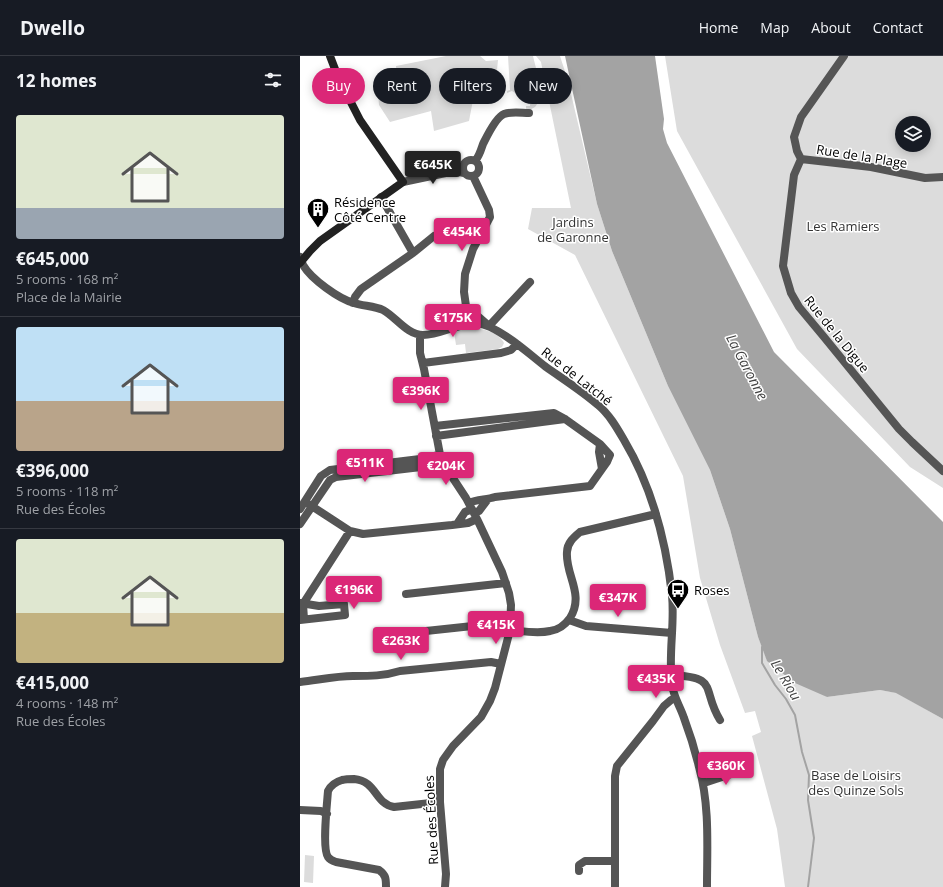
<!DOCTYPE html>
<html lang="en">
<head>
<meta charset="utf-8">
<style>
	body { margin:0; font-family:"Open Sans",sans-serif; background:#242831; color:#f1f3f6; height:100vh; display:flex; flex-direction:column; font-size:15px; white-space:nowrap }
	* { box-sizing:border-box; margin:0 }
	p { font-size:13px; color:#9ea1a6 }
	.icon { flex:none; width:22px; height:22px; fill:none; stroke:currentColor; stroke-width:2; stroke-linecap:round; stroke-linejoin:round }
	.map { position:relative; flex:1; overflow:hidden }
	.sheet { display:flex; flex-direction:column; background:#171b24; width:300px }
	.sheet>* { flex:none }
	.guide { position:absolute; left:12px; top:12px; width:380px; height:36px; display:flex; gap:8px }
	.fabs { position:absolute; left:595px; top:60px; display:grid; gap:8px }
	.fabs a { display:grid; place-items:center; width:36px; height:36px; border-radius:50%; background:#171b24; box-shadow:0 2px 10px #0003; font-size:20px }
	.price { position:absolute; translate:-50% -34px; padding:0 9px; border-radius:4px; background:#db2777; color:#fff; font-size:13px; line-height:26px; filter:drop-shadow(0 1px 2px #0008) }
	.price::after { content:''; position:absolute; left:50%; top:24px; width:12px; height:9px; margin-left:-6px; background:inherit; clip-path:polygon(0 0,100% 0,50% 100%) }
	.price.selected { background:#222; color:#fff }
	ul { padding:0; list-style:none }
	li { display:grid; align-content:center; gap:8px; height:212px; padding:0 16px }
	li+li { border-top:1px solid #363941 }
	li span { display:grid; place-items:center; height:124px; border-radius:4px; color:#555 }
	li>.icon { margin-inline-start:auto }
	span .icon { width:72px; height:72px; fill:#fffc; stroke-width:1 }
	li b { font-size:17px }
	h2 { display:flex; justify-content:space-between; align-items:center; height:48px; padding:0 16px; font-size:17px }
	.pill { padding:0 14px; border-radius:18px; background:#171b24; box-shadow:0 2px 10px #0003; font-size:14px; line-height:36px }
	.pill.selected { background:#db2777; color:#fff }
	header { display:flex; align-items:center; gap:24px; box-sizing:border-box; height:56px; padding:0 20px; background:#171b24; border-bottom:1px solid #363941 }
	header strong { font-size:19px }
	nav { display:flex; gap:22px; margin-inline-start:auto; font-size:14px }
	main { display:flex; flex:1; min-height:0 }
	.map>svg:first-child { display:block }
</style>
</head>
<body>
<header>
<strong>Dwello</strong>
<nav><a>Home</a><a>Map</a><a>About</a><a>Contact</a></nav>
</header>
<main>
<section class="sheet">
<h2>12 homes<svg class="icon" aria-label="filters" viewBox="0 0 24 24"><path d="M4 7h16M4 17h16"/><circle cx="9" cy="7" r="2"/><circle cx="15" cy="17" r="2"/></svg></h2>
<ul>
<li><span style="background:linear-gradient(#dfe7d0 75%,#9aa5b1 0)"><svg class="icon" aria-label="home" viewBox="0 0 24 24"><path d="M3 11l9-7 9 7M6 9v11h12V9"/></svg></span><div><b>€645,000</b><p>5 rooms · 168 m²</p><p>Place de la Mairie</p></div></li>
<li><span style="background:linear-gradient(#bfe0f5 60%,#b9a48a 0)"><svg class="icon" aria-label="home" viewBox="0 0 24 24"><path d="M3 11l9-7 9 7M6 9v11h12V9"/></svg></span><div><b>€396,000</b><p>5 rooms · 118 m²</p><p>Rue des Écoles</p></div></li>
<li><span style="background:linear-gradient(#dfe7d0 60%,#c2b280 0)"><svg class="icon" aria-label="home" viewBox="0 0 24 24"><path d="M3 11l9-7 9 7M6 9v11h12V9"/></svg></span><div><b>€415,000</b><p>4 rooms · 148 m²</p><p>Rue des Écoles</p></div></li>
</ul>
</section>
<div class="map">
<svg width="643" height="831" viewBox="0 0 643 831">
	<rect width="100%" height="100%" fill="#fff"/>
	<path fill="#dcdcdc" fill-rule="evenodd" d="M146,0H180L186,5L198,4L194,44H173L169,65L134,75L131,55L90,66L79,49L77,24L97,19L96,10Z
		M208,0H233C236,13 245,40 235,51C232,53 229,54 226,55V50H230V47L232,48L233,45H235L234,44L235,39L234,40L232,34L221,33L220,37H216V35L215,37L212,35L207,37V35L210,34Z
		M236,0H260L268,25L297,148L312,195L368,330L410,414L430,473L458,581L467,604L527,641L580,634L597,637L643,663V831H485L477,773L452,680L461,676L455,655L445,657L420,589L400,522L383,420L275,199L228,173L232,152H271L241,6Z
		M365,0H643V432L610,411L497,293L377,75ZM602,67H624V89H602Z
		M170,272C181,272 199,276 204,287L202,291L198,293L166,297L165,288L156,289L154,276Z
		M5,799L14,800L13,827L4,826Z"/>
	<path fill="#a3a3a3" d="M265,0H355L364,63L363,73L367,87L474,296L643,466V663L596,637L580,634L527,641L495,627L467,605L458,581L430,473L410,414L368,330L312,195L297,148Z"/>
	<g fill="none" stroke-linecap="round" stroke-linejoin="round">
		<path stroke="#a3a3a3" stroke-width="2" d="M462,591V607L475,629L486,643L495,659L502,696L509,719L508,744L514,782L508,831"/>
		<path stroke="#555" stroke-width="8" d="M501,103L494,119L483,210L491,237L499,251L524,281L599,373L612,386L643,415
			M501,103L571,111L625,122L643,121
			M501,103L497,95L494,81L501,61L544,0
			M163 112a8 8 0 1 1 16 0a8 8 0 1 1-16 0Z
			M175,105C179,101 181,94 183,88C187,80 196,61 204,58C212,55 222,57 229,57
			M103,126L155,115L164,117
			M81,141L113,197
			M0,201C1,203 2,206 3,209C11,223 39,243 54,247C63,250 75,250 83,254C96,261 107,279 123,279C145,279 168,260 190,271C211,281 228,297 246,311C263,323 282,335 298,349C309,358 317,372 324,384C352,431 366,485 372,539C375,569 368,599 372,629C374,642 380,650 384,662C390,678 395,694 399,711C410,750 407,791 407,831
			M53,247L55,241L61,233L113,197L134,180
			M166,250L188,269
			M189,270L230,226
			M152,272L163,257L166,250L164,236L165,218L173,193L190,161L189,154L173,120
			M120,279V297L124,313L141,404L166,442L177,463L202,516L209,537L211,549L210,574L195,632L190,645L181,661L153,690L143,704L140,713V746L146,818L145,831
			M123,307L201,297L211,294L217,288
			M135,370L254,357L265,363L300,388L299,396L302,413L290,430L195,441C186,444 177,443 169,447
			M136,380L265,363
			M300,388L310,399L307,406L302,413
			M7,447L50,475
			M0,453L21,420L30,414L120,403L139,399
			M174,457L179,455L188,443
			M0,468L30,424L36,421L121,411L142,408
			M157,468L165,456L172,453
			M106,538L206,527
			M0,547L19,550L44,548L45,559L0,564
			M4,563L3,548L50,475L63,478L152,469L168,467L177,463
			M269,564L286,570L372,577
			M210,574C222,575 237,578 250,575C258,574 265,569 270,562C285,538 265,519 267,496C267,487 274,481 280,476L356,458
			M98,578L210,566
			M371,619C420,621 401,633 420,664
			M0,626C18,624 36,620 53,620C70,620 84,620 100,615L191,606L201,608
			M404,727L443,714
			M0,754L21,755L27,758
			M279,815V809L285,805H315
			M86,831C86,823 86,819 79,814L36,806C33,805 30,804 28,801C22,793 27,748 28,735C31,729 35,726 42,724C46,723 50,723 54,723C77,725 74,747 94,751L140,746
			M315,831V720L317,710L353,665L364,650L371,644L375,642"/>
		<path stroke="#222" stroke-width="8" d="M0,207L10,195L20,185L103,126L60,64L38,21L30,0"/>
	</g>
	<defs>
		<g id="building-pin" transform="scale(1.15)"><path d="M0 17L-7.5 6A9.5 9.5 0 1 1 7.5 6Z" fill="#000" stroke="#fff"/><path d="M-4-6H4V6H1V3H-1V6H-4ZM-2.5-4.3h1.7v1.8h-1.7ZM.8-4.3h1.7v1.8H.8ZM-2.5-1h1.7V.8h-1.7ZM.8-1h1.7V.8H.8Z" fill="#fff"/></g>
		<g id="bus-pin" transform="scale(1.15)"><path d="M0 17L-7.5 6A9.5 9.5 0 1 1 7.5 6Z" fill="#000" stroke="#fff"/><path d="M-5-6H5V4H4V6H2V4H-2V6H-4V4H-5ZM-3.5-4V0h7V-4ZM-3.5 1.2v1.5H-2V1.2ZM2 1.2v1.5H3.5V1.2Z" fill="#fff"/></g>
	</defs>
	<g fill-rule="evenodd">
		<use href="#building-pin" x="18" y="153"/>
		<use href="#bus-pin" x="378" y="534"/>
	</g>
	<g text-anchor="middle" stroke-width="3" stroke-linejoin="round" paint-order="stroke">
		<g font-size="13" fill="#000" stroke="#fff">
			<text transform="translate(562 100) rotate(9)" y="5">Rue de la Plage</text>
			<text transform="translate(537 278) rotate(51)" y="5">Rue de la Digue</text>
			<text transform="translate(277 320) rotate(38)" y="5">Rue de Latché</text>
			<text transform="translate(131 764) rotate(-93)" y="5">Rue des Écoles</text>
		</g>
		<g font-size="13" fill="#000" stroke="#fff" text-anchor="start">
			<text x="34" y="151">Résidence<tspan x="34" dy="15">Côté Centre</tspan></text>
			<text x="394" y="539">Roses</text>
		</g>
		<g font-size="13" fill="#333" stroke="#fff">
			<text x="273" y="171">Jardins<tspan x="273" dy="15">de Garonne</tspan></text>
			<text x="543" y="175">Les Ramiers</text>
			<text x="556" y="724">Base de Loisirs<tspan x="556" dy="15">des Quinze Sols</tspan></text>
		</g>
		<g font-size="14" font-style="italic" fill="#444" stroke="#fff">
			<text transform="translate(447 311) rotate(62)" y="5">La Garonne</text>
			<text transform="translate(486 624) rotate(59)" y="5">Le Riou</text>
		</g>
	</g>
</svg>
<div class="fabs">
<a><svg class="icon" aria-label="layers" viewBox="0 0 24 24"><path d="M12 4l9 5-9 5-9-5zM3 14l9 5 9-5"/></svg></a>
</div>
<b class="price selected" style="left:133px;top:129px">€645K</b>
<b class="price" style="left:162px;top:196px">€454K</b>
<b class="price" style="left:153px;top:282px">€175K</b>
<b class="price" style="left:121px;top:355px">€396K</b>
<b class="price" style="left:65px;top:427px">€511K</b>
<b class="price" style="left:146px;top:430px">€204K</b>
<b class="price" style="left:54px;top:554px">€196K</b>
<b class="price" style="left:318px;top:562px">€347K</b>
<b class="price" style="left:196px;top:589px">€415K</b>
<b class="price" style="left:101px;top:605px">€263K</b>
<b class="price" style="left:356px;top:643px">€435K</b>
<b class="price" style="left:426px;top:730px">€360K</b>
<div class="guide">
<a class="pill selected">Buy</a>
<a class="pill">Rent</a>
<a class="pill">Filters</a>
<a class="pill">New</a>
</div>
</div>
</main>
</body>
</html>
